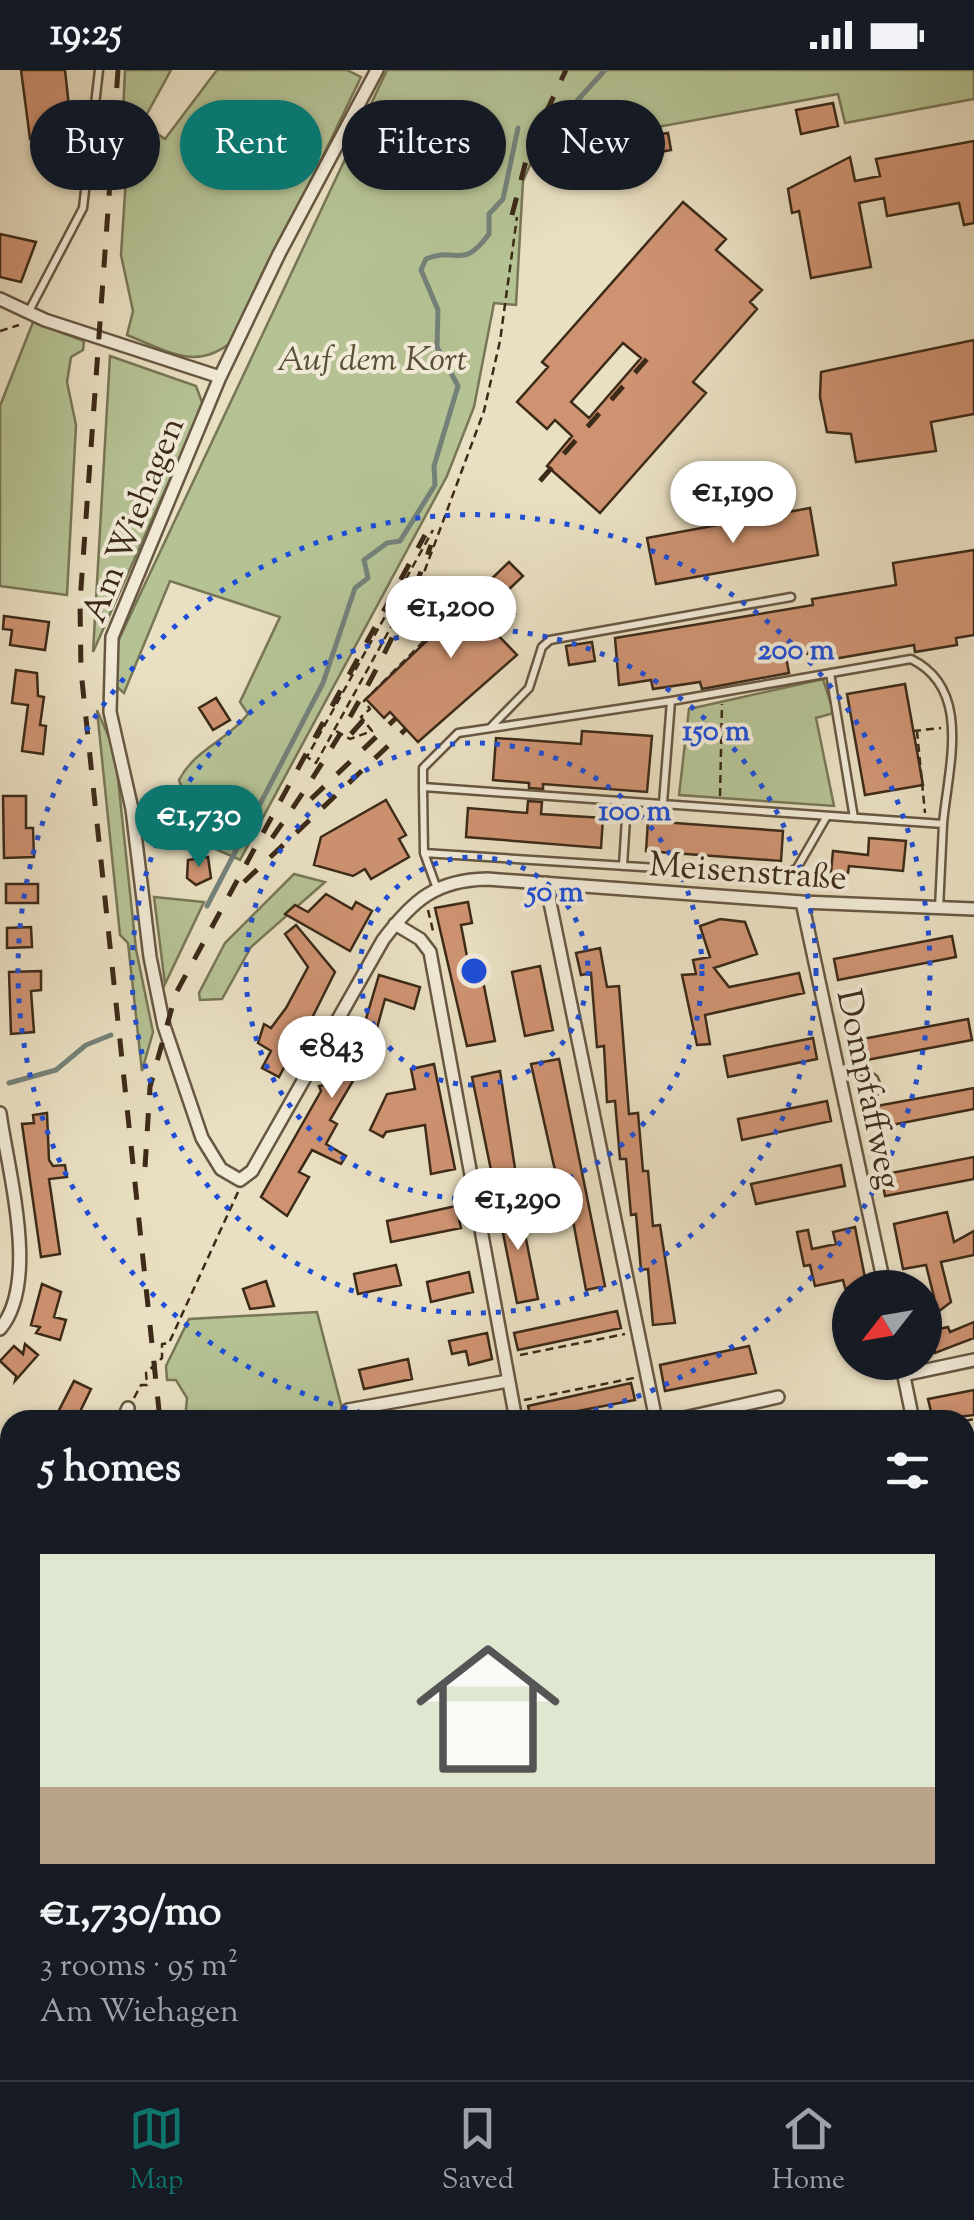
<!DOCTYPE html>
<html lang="en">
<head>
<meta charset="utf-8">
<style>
	body { margin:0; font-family:"Sorts Mill Goudy",serif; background:#242831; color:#f1f3f6; height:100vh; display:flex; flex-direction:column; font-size:38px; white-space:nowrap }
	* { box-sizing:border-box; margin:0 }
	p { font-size:32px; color:#9ea1a6 }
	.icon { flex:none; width:55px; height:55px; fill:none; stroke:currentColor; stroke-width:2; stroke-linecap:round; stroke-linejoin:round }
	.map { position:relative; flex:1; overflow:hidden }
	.sheet { position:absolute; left:0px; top:1340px; width:975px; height:670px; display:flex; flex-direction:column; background:#171b24; border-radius:30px 30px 0 0; box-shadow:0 2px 8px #0004 }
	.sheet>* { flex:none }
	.hud { position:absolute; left:30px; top:30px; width:915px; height:90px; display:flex; gap:20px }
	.needle { width:65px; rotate:239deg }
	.controls { position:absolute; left:832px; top:1200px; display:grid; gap:20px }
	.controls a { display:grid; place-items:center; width:110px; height:110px; border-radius:50%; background:#171b24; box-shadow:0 2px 8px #0004; font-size:50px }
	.price { position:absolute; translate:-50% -85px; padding:0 22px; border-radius:35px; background:#fff; color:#222; font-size:32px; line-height:65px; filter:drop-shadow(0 2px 5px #0008) }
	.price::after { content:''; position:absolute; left:50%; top:60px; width:30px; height:22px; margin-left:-15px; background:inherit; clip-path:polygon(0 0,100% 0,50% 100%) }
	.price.current { background:#0f766e; color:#fff }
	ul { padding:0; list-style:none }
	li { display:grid; align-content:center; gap:20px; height:530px; padding:0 40px }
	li+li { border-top:2px solid #363941 }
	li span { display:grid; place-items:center; height:310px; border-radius:0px; color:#555 }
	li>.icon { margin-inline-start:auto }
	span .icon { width:180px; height:180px; fill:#fffc; stroke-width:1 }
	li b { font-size:42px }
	h2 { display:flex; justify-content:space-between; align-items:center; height:120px; padding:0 40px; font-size:42px }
	.chip { padding:0 35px; border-radius:45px; background:#171b24; box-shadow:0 2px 8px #0004; font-size:35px; line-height:90px }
	.chip.current { background:#0f766e; color:#fff }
	.status { display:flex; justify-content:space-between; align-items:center; height:70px; padding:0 50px; background:#171b24; direction:ltr }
	.status svg { height:28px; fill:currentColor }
	.tab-bar { display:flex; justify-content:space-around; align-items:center; height:140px; border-top:2px solid #363941; background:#171b24; font-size:28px; color:#9ea1a6 }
	.tab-bar a { display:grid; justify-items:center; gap:5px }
	.tab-bar .current { color:#0f766e }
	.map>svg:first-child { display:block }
</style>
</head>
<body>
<div class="status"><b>19:25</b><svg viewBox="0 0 49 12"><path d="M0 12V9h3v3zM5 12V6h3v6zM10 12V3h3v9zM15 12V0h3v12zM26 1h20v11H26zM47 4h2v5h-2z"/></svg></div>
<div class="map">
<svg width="974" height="2010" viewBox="0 0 974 2010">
	<rect width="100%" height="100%" fill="#e9dfc2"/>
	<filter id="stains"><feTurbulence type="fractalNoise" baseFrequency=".002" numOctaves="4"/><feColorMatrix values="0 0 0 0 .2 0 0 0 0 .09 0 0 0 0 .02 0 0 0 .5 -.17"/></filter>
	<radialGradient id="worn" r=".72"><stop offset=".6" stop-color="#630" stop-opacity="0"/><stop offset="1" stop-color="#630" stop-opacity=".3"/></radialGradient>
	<path fill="#b5c294" stroke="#787656" stroke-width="2.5" d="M125,0H171L142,53L165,69L217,0H347L361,7L235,269C197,303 168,281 127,265L133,241L121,185L128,77L121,89Z
		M387,0H974V29L845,53L838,24L537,79L523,111L516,235L494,233L474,337L447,406L240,790L213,778L223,759L197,760L179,710C196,678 227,671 248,644L240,632L280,547L170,511L124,623L106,608L120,567Z
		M33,252L84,271L83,280L71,287L67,312L76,355L67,525L0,516V336Z
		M110,286L196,316L203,335L93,582Z
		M823,609L834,643L816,648L834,736L679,725L689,639Z
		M97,640L115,681L136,879L153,962L142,1001L128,873L120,865Z
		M294,804L325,812L251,877L222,929L200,930L199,923L225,873Z
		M154,827L204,832L165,914Z
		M317,1242L345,1350H185L187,1328L176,1310H167L166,1296L189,1249Z"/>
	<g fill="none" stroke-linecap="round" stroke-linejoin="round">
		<path stroke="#748179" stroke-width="5" d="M565,44L605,0
			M207,836L323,613L355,518L368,508L364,490L387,473L400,471L435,415L434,396L458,316L437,277L438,240L421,200L426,189C457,176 462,201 489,164V144L503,129L518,58
			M9,1013L56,1000L86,975L111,965"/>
	</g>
	<path fill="#cf9372" stroke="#3c2a18" stroke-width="2.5" fill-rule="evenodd" d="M21,0H65L69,37L52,39L42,53L43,68L30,69Z
		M833,33L838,56L801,64L796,40Z
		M668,63L671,80L650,84L651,90L592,100L588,77Z
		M974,71V153L964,155L959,133L887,146L884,128L859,133L871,197L811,208L799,141L792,143L788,119L850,87L855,111L880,106L876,89Z
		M683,132L726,169L716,180L762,220L750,232L757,239L693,312L706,323L600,443L547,396L572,366L555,350L547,359L517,332L548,297L542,292ZM623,273L641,288L589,348L571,332Z
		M0,164L36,172L21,212L0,207Z
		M974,270V344L931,352L936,381L856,392L851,364L827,362L820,327L821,302Z
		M810,438L818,485L656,514L647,468Z
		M974,480V565L956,568L957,575L915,582L914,575L822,591L820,582L786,587L789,603L702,619L700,612L653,619L651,610L619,615L615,568L813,535L812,529L896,515L893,493Z
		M509,492L523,506L500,528L515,544L496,563L517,585L418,672L390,642L384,648L366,629Z
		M4,546L49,552L45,580L10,575L12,560L3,559Z
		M592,572L595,591L569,595L566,576Z
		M16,600L37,603L38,626L44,627L40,655L46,656L43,684L22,681L28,635L12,633Z
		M905,614L923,715L865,725L847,624Z
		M216,628L230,650L213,660L199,638Z
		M582,661L652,666L647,722L543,714V719L529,718V713L493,710L496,668L581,674Z
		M3,726H26V758H33L34,787L4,788Z
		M386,730L406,765L399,769L409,787L371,809L365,799L353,806L314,795L321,767Z
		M528,731L542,732L541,744L603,748L601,778L466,767L468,738L527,743Z
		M648,751L783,761L781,791L646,781Z
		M869,768L906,771L903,801L849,796L848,803L831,802L833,781L868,785Z
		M208,787L211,808L196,815L187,808L188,790Z
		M6,814H38V833H6Z
		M326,824L352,839L356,832L372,841L350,881L285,844L295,835L308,842Z
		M468,832L472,853L461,855L472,913L483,911L495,971L467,976L435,838Z
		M720,849L745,852L757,884L714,898L729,917L799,903L804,923L705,945L710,974L697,975L682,905L696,904L693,890L710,887L700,856Z
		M296,855L335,902L306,960L314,973L300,967L279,1007L262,998L271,981L258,973L264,954L271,958L286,938L308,897L285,864Z
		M31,857L32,877L7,878V858Z
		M952,866L956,887L838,910L834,889Z
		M600,878L607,917L619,916L629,1044L638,1043L643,1101H648L653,1156L660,1155L675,1253L653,1255L648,1199L641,1200L636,1144L631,1145L626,1089H620L615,1031L607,1032L604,976L597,977L591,903L581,905L576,883Z
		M540,896L553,960L525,966L512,902Z
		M41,901V920L31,921L34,962L11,964L9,902Z
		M379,905L420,917L414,939L385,929L371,980L330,1050L337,1054L326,1074L346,1086L341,1094L312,1080L299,1102L309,1107L287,1146L261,1127L321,1021L319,1016L325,1015L348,973L360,969Z
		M968,949L972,970L856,992L852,971Z
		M813,968L817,989L728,1007L724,986Z
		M559,989L605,1216L586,1220L571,1140L554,1096L531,994Z
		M434,994L455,1099L431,1104L425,1055L386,1062L383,1067L370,1060L387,1024L415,1019L411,999Z
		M500,1001L516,1105L493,1110L472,1007Z
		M974,1018V1039L871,1059L866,1038Z
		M827,1031L831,1051L742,1070L738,1049Z
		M47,1043L49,1090L53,1096L65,1095L67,1107L49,1109L60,1184L41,1187L22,1054L34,1053L33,1045Z
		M974,1087V1109L885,1126L881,1105Z
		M841,1095L845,1116L756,1134L751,1114Z
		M519,1134L538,1229L517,1233L498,1138Z
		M456,1136L461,1158L391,1172L387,1151Z
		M947,1142L954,1172L974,1161V1185L941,1192L951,1232L925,1252V1231L934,1227L926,1195L903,1199L894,1154Z
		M855,1157L867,1218H845L843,1210L815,1216L810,1195L804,1196L797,1162L808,1160L812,1179L836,1174L833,1162Z
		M396,1195L401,1215L358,1224L354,1204Z
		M469,1202L473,1222L431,1232L427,1212Z
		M266,1211L274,1236L250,1239L243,1219Z
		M42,1214L61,1222L54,1247L66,1250L60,1270L36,1263L40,1257L31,1255Z
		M617,1241L621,1258L518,1280L514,1263Z
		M974,1252V1268L935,1283L926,1262L948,1257L950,1262Z
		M487,1263L492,1289L469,1295L466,1281L452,1284L449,1271Z
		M25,1274L38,1285L15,1311L16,1306L0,1291L14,1276L23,1284Z
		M749,1276L756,1303L665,1321L660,1295Z
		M408,1289L412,1309L364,1319L359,1300Z
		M74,1311L91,1319L76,1350H54Z
		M631,1313L635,1330L531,1350L528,1336Z
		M974,1320V1345L933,1350L928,1329Z"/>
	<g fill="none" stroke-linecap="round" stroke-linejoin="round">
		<g stroke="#675742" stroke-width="11">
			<path id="service" d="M29,241L83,138L99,0
				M830,603L854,748
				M671,631L911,589C973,619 948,697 943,754
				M490,658L529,618L542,577L550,570L791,527
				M423,717V698L458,663L671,631L663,733
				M424,783L782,806L797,798L827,746
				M623,796L627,732
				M436,816L424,783L423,717L943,754L939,839
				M840,1003L863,1001L874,1009L878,1020
				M965,1837L974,1833"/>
		</g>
		<g stroke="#675742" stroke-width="16">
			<path id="minor" d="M377,0L279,184L220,307L112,567L110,642L132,739L150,887L164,956L202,1068L221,1099L240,1110L252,1101L383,870C413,830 436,810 487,809L802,832L974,839
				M0,229L45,250L220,307
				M546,813L656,1350
				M802,832L885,1218
				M395,854L420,869L430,882L516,1350
				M0,1043C8,1102 40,1212 0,1259
				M901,1292L913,1350
				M903,1305L974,1290
				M123,1350L128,1338
				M351,1350L348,1340L508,1311
				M675,1350L778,1327
				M0,1522L10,1534
				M965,1588L970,1612
				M0,1633L10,1613
				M965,1686L974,1708
				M714,2000L721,2010"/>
		</g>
		<g stroke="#675742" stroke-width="20">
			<path id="tertiary" d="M965,1615L974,1611
				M121,2010L135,2000"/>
		</g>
		<path stroke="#3c2a18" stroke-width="2.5" stroke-dasharray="8 5" stroke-linecap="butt" d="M0,261L19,255
			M407,528L316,693L307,687L433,460
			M336,661L350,669L372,661L361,647L370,639L364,631L426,569L406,551L484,341L500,271L517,147
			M913,661L941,658
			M917,661L925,743
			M720,726L722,634
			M428,840L433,861
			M520,1285L625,1264
			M134,1328L141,1315H147L146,1303L162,1288V1274L169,1273L238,1122
			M524,1330L634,1308
			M965,1351L974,1349
			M965,1382L974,1380
			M965,1422L974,1420
			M965,1454L974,1452
			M965,1490L974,1488
			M965,1557L974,1555
			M0,1831L10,1836
			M276,2000L286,2010
			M47,2010L48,2000"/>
		<use href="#service" stroke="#f1ead7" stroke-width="6"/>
		<use href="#minor" stroke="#f1ead7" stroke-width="11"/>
		<use href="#tertiary" stroke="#f1ead7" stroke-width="15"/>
		<path stroke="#3c2a18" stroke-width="5" stroke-dasharray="18 18" stroke-linecap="butt" d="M118,0L80,532L81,601L160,1350
			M512,145L529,79L566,0
			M540,411L654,281
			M351,664L374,638
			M311,729L396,648
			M272,768C336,677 393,581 431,475
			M244,812L406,659
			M145,1097L150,1017L176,923L425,465
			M122,2010L124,2000"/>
	</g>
	<g fill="none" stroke="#1d4ed8" stroke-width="5" stroke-dasharray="5 10">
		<circle cx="474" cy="901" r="114"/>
		<circle cx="474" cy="901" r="228"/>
		<circle cx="474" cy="901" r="342"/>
		<path d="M391 1349A456 456 0 1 1 557 1349"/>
	</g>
	<g text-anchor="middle" stroke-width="8" stroke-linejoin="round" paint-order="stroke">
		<g font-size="35" font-style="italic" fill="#5a5037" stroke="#f1ead7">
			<text x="372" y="300">Auf dem Kort</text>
		</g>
		<g font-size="35" fill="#3c2a18" stroke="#f1ead7">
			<text transform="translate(132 449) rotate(-68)" y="12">Am Wiehagen</text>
			<text transform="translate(748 800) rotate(4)" y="12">Meisenstraße</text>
			<text transform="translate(870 1019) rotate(78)" y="12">Dompfaffweg</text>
		</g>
	</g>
	<circle cx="474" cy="901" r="15" fill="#1d4ed8" stroke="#f1ead7" stroke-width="5"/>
	<g font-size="30" text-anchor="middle" font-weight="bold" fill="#1d4ed8" stroke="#f1ead7" stroke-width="8" stroke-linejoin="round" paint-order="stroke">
		<text x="796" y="589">200 m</text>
		<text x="716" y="670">150 m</text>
		<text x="635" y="750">100 m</text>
		<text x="555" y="831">50 m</text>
	</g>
	<rect width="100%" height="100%" filter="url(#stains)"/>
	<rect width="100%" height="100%" fill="url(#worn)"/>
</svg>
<div class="controls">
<a><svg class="needle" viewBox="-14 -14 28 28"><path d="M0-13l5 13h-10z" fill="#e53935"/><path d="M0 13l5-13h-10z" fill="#9ea1a6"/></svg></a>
</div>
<b class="price" style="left:733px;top:476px">€1,190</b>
<b class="price" style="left:451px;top:591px">€1,200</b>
<b class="price current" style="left:199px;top:800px">€1,730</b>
<b class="price" style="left:332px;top:1031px">€843</b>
<b class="price" style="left:518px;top:1183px">€1,290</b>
<div class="hud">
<a class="chip">Buy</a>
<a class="chip current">Rent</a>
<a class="chip">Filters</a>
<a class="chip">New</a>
</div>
<section class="sheet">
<h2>5 homes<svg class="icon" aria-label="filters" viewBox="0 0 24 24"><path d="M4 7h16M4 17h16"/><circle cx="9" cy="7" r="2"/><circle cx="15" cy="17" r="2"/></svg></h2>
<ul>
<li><span style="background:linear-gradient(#dfe7d0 75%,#b9a48a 0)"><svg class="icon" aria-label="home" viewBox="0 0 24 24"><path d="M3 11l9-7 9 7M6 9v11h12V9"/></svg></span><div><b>€1,730/mo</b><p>3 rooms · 95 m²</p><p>Am Wiehagen</p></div></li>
</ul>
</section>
</div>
<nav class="tab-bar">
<a class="current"><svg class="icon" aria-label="map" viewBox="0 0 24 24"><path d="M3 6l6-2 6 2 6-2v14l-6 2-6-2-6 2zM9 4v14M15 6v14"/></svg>Map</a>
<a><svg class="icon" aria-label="saved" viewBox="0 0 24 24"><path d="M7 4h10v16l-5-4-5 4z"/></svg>Saved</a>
<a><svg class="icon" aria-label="home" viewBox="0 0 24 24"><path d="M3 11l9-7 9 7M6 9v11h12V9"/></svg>Home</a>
</nav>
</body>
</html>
